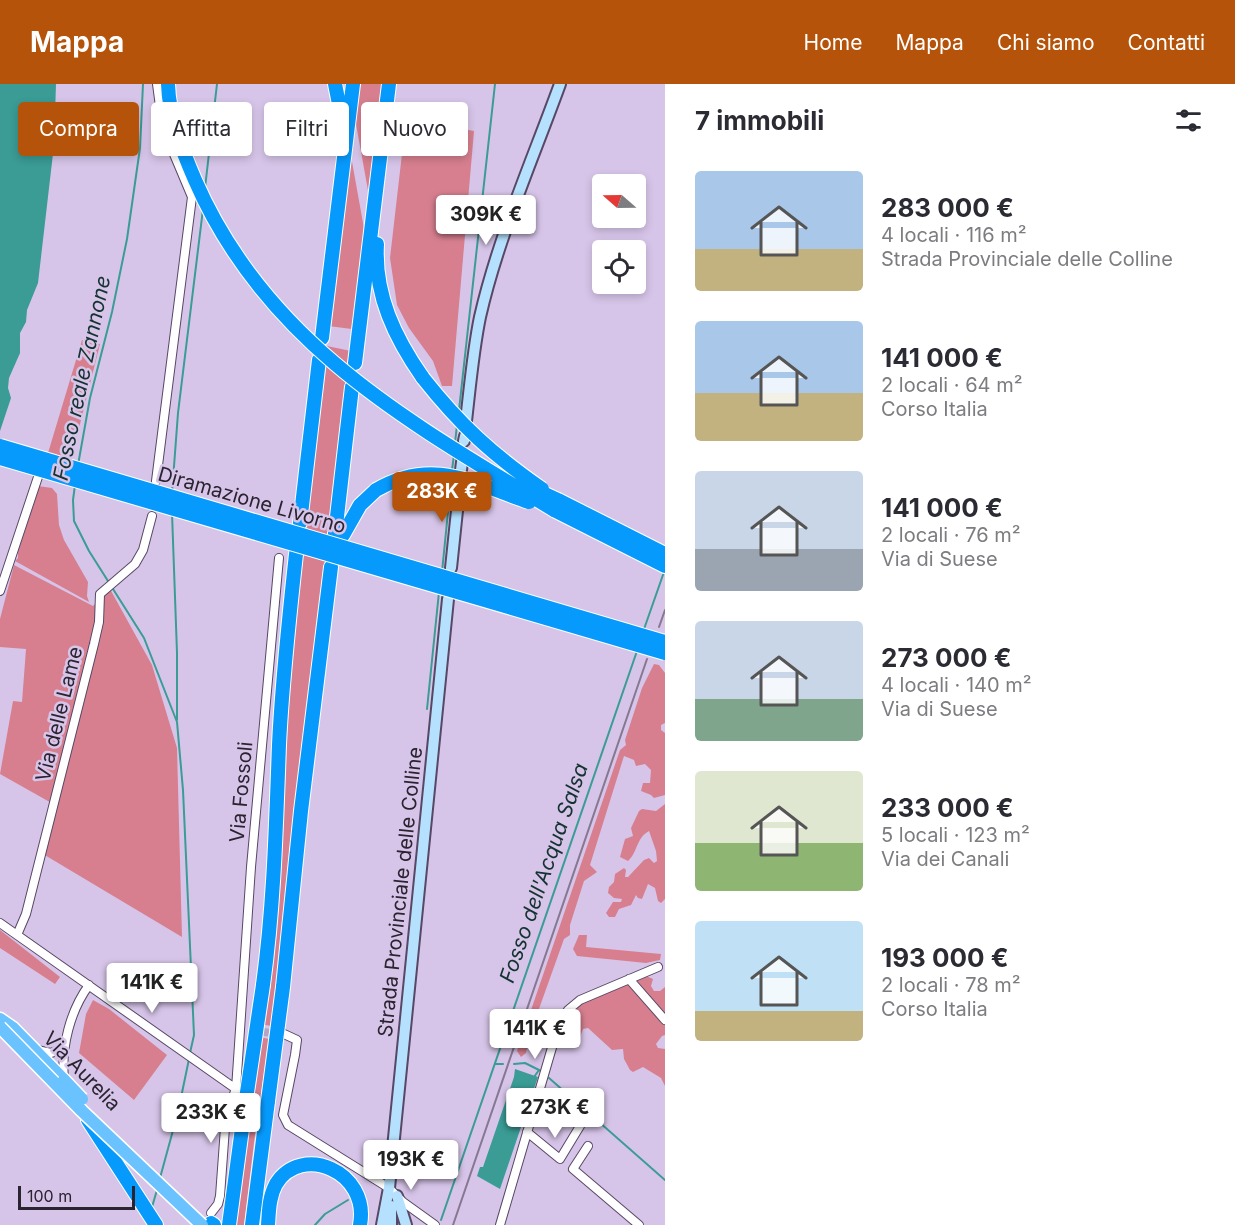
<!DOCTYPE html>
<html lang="it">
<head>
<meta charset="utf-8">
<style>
	body { margin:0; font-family:Inter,sans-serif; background:#f7f7f7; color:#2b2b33; height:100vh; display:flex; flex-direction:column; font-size:22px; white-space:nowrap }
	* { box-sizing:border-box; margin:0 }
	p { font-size:20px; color:#7c7c81 }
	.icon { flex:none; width:33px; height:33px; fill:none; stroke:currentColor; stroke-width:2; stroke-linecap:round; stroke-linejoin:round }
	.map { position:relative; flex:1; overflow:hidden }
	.panel { display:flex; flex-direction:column; background:#fff; width:570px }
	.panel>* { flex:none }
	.banner { position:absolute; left:18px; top:18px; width:556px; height:54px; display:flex; gap:12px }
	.needle { width:39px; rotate:290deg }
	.tools { position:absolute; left:592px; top:90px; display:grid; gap:12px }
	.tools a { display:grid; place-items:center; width:54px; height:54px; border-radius:6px; background:#fff; box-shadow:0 3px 9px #0003; font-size:30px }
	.scale { position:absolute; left:18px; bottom:15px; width:117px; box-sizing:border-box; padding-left:6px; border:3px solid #2a2330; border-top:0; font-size:16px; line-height:21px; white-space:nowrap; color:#2a2330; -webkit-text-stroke:4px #d7c5e9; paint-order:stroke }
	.price { position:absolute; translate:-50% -51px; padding:0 14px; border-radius:6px; background:#fff; color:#222; font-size:20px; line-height:39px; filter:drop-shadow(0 2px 3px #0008) }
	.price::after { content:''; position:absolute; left:50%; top:36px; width:18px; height:14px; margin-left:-9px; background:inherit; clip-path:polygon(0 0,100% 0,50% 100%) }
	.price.selected { background:#b45309; color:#fff }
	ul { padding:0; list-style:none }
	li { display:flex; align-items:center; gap:18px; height:150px; padding:0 30px }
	li span { display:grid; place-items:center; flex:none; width:168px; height:120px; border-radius:6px; color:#555 }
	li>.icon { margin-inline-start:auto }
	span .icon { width:72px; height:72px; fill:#fffc; stroke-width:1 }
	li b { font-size:26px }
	h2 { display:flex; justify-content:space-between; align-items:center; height:72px; padding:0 30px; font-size:26px }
	.chip { padding:0 21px; border-radius:6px; background:#fff; box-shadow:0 3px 9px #0003; font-size:21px; line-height:54px }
	.chip.selected { background:#b45309; color:#fff }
	header { display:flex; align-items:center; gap:36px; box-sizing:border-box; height:84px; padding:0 30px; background:#b45309; color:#fff }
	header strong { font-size:28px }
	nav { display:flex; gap:33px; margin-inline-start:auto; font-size:21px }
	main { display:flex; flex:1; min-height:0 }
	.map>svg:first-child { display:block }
</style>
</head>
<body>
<header>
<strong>Mappa</strong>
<nav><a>Home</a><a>Mappa</a><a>Chi siamo</a><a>Contatti</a></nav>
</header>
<main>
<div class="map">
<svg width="665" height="1141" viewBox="0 0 665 1141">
	<rect width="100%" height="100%" fill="#d7c5e9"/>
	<path fill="#d77f8f" d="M357,0H383L369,112L354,29Z
		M406,35L474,47L452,302H442L433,277L409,244L397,221L390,174Z
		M349,61L365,150L352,245L328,242Z
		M82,256L100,260L71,376L48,369Z
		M327,262L351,267L271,942L261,940L292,542Z
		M38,402L52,404L57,410L59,441L64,456L88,498L87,512L89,518L15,477L18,474V467Z
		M14,481L93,522L110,505L152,581L177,664L182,853L43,770L55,721L0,690L13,617L22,618L26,565L0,563V535Z
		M654,580L659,581L665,589V639L661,641V646L665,649V711L654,714L651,711L641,707L643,699H650L651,686L645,680L636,682L634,676L624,672L590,781L597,788L584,797L570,841V851L564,855L530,950L526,969L521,973L517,967L620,666L626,661L625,656L642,604Z
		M665,720V815L661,819L658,817L655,804L648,800L642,815L638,814L636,811L631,821L619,825L615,833H609L606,829L613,818H621L622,815L614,814L608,809L609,803L614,798L615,790L624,784L626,786L625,793H628L644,776L649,774L654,779L657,777L656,767L649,747C636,754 638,768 628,777L620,773L625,755L633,752L631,744L639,727L642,725L656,727Z
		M0,846L60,893L55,900L0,864Z
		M579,851H587L586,863L661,870L660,876L646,879L577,872L573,865Z
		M644,891L653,895L651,902L654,907H660L665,903V951L662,952L656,960L658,964L665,965V1002L661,994L643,983L633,988L630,986L624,975L623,965L612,966L588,944L583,945L578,959H571C552,940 578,916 598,913L605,902L626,901Z
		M93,916L109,925L167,971L134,1016L79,969L86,930Z
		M259,953L269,955L257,1037L248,1034Z
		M247,1037L256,1042L244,1141H234Z"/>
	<path fill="#3a9c95" d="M0,0H56L54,61L38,199L27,226L26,238L20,249V269L9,294L8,304L11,314L0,347Z
		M515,985L538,993L500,1105L477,1092L480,1083H483L514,993Z"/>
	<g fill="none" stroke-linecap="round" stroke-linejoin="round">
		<path stroke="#3a9c95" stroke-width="2" d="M205,104L217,0
			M459,326L495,0
			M455,359L457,341
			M78,381L90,314L112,228L127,155L140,64L143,0
			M452,386L454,371
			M75,401L73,416L74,437L89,467L144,554L177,638L183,706L194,951L190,969
			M172,409L178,329L203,125
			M172,429L177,569V636
			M442,488L451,398
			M643,548L664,488
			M427,625L439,508
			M495,980H503
			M514,980L525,979L541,987
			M534,993L539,986
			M549,994L665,1096
			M160,1094L178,1028L189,975
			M152,1123L157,1106
			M441,1136L637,567
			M315,1141L325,1130L348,1116"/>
		<path stroke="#b4a5c4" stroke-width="8" stroke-dasharray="8 4" stroke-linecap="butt" d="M249,946L279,950"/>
		<g stroke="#574865" stroke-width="10">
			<path id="street" d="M156,397L192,113L168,56L161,30L157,0
				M0,507L38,393
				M0,839L236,1005L251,783L279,474
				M17,851L26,830L94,560L99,538L100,510L135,480L143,466L152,432
				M629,895L665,936
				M284,950L297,956L295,971L283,1031L288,1041L389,1104L403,1118L435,1141
				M37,966L51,969L64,964
				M64,995C61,963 70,927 89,901
				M527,1048L560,1075L580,1042
				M588,1062L573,1085L639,1141
				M211,1129L218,1120L220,1112L226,1030L236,1005
				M500,1141L558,943L568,926L580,916L658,883"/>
		</g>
		<g stroke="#574865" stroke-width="14">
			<path id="secondary" d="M466,337C470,303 473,267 480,233C498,154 532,77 560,0
				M464,357L465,352
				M461,386L462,378
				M451,484L460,398
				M397,1112L406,1141
				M382,1141L389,1104L448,515
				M391,1141V1122"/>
		</g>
		<g stroke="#fff" stroke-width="15">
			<path id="primary" d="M0,935L13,944L64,996"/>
		</g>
		<g stroke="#fff" stroke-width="16">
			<path id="highway" d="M335,0L341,30V42
				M377,160C374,211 395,254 423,294
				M322,254L353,0
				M355,279L389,0
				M558,416L665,470
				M554,426L665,482
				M300,439L319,276
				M335,450L352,303
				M343,451L360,421L376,406
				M263,901C274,821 276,741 279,661C282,597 289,534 296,470
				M283,903L301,727L331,483
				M88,1036L156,1141
				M211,1139L214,1141
				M229,1141L246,1015
				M252,1141L268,1017
				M268,1141C269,1127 269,1113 276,1100C301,1059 370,1087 360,1141"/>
		</g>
		<use href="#street" stroke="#fff" stroke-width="8"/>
		<use href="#secondary" stroke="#b5e1fe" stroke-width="10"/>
		<use href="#primary" stroke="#6ac2fe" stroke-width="12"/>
		<use href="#highway" stroke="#079afd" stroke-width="14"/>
		<path stroke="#857891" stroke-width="2" d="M659,543L665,526
			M453,1141L647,575"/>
		<g stroke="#fff" stroke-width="15" stroke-linecap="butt">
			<path id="primary-bridge" d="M0,943L82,1027L202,1141
				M64,996L82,1015"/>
		</g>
		<g stroke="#fff" stroke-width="16" stroke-linecap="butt">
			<path id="highway-bridge" d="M168,0C169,33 182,66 195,96C266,260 409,338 554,426
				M423,294C461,342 492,370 542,405
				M0,362L665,558
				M0,374L665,569
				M530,403L558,416
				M376,406C433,373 473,399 529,418
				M246,1015L263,901
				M268,1017L283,903"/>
		</g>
		<use href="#primary-bridge" stroke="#6ac2fe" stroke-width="12"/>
		<use href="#highway-bridge" stroke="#079afd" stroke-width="14"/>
	</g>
	<g text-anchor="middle" stroke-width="5" stroke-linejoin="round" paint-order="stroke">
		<g font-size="20" fill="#2a2330" stroke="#d7c5e9">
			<text transform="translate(252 416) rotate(16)" y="7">Diramazione Livorno</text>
			<text transform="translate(59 630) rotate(-76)" y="7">Via delle Lame</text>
			<text transform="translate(241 708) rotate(-85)" y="7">Via Fossoli</text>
			<text transform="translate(400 808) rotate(-84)" y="7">Strada Provinciale delle Colline</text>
			<text transform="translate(82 987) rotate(46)" y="7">Via Aurelia</text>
		</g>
		<g font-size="21" font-style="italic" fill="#143230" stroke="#d7c5e9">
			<text transform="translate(82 294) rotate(-78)" y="7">Fosso reale Zannone</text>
			<text transform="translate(544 789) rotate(-71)" y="7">Fosso dell'Acqua Salsa</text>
		</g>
	</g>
</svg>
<div class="tools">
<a><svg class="needle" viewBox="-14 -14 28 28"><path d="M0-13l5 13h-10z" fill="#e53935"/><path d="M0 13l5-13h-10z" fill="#7c7c81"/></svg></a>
<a><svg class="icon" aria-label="locate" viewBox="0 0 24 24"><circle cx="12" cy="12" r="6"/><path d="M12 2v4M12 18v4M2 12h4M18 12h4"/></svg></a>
</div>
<div class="scale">100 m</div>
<b class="price" style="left:486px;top:162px">309K €</b>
<b class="price selected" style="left:442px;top:439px">283K €</b>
<b class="price" style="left:152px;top:930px">141K €</b>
<b class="price" style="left:535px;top:976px">141K €</b>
<b class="price" style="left:555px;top:1055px">273K €</b>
<b class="price" style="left:211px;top:1060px">233K €</b>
<b class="price" style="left:411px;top:1107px">193K €</b>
<div class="banner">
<a class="chip selected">Compra</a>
<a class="chip">Affitta</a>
<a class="chip">Filtri</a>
<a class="chip">Nuovo</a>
</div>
</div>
<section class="panel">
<h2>7 immobili<svg class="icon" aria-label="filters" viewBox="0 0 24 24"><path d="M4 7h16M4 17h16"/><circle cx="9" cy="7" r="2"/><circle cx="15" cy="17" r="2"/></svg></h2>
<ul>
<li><span style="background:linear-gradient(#a9c7e8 65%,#c2b280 0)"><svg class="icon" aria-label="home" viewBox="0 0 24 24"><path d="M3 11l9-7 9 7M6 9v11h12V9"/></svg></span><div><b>283 000 €</b><p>4 locali · 116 m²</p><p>Strada Provinciale delle Colline</p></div></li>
<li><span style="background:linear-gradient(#a9c7e8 60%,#c2b280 0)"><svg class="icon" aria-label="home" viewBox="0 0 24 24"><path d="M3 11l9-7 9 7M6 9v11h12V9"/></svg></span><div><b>141 000 €</b><p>2 locali · 64 m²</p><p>Corso Italia</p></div></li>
<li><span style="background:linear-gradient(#c9d6e8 65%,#9aa5b1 0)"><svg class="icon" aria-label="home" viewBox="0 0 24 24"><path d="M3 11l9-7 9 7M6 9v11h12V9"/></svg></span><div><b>141 000 €</b><p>2 locali · 76 m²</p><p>Via di Suese</p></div></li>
<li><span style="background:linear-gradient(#c9d6e8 65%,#7fa58c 0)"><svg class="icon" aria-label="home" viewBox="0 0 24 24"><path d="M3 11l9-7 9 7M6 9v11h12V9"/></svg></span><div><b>273 000 €</b><p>4 locali · 140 m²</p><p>Via di Suese</p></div></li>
<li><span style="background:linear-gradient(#dfe7d0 60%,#8fb573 0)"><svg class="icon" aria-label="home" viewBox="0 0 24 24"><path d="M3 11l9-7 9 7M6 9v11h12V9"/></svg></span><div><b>233 000 €</b><p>5 locali · 123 m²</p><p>Via dei Canali</p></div></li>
<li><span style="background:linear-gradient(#bfe0f5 75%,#c2b280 0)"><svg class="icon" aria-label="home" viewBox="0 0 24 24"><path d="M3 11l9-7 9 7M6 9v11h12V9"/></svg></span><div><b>193 000 €</b><p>2 locali · 78 m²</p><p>Corso Italia</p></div></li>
</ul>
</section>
</main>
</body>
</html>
